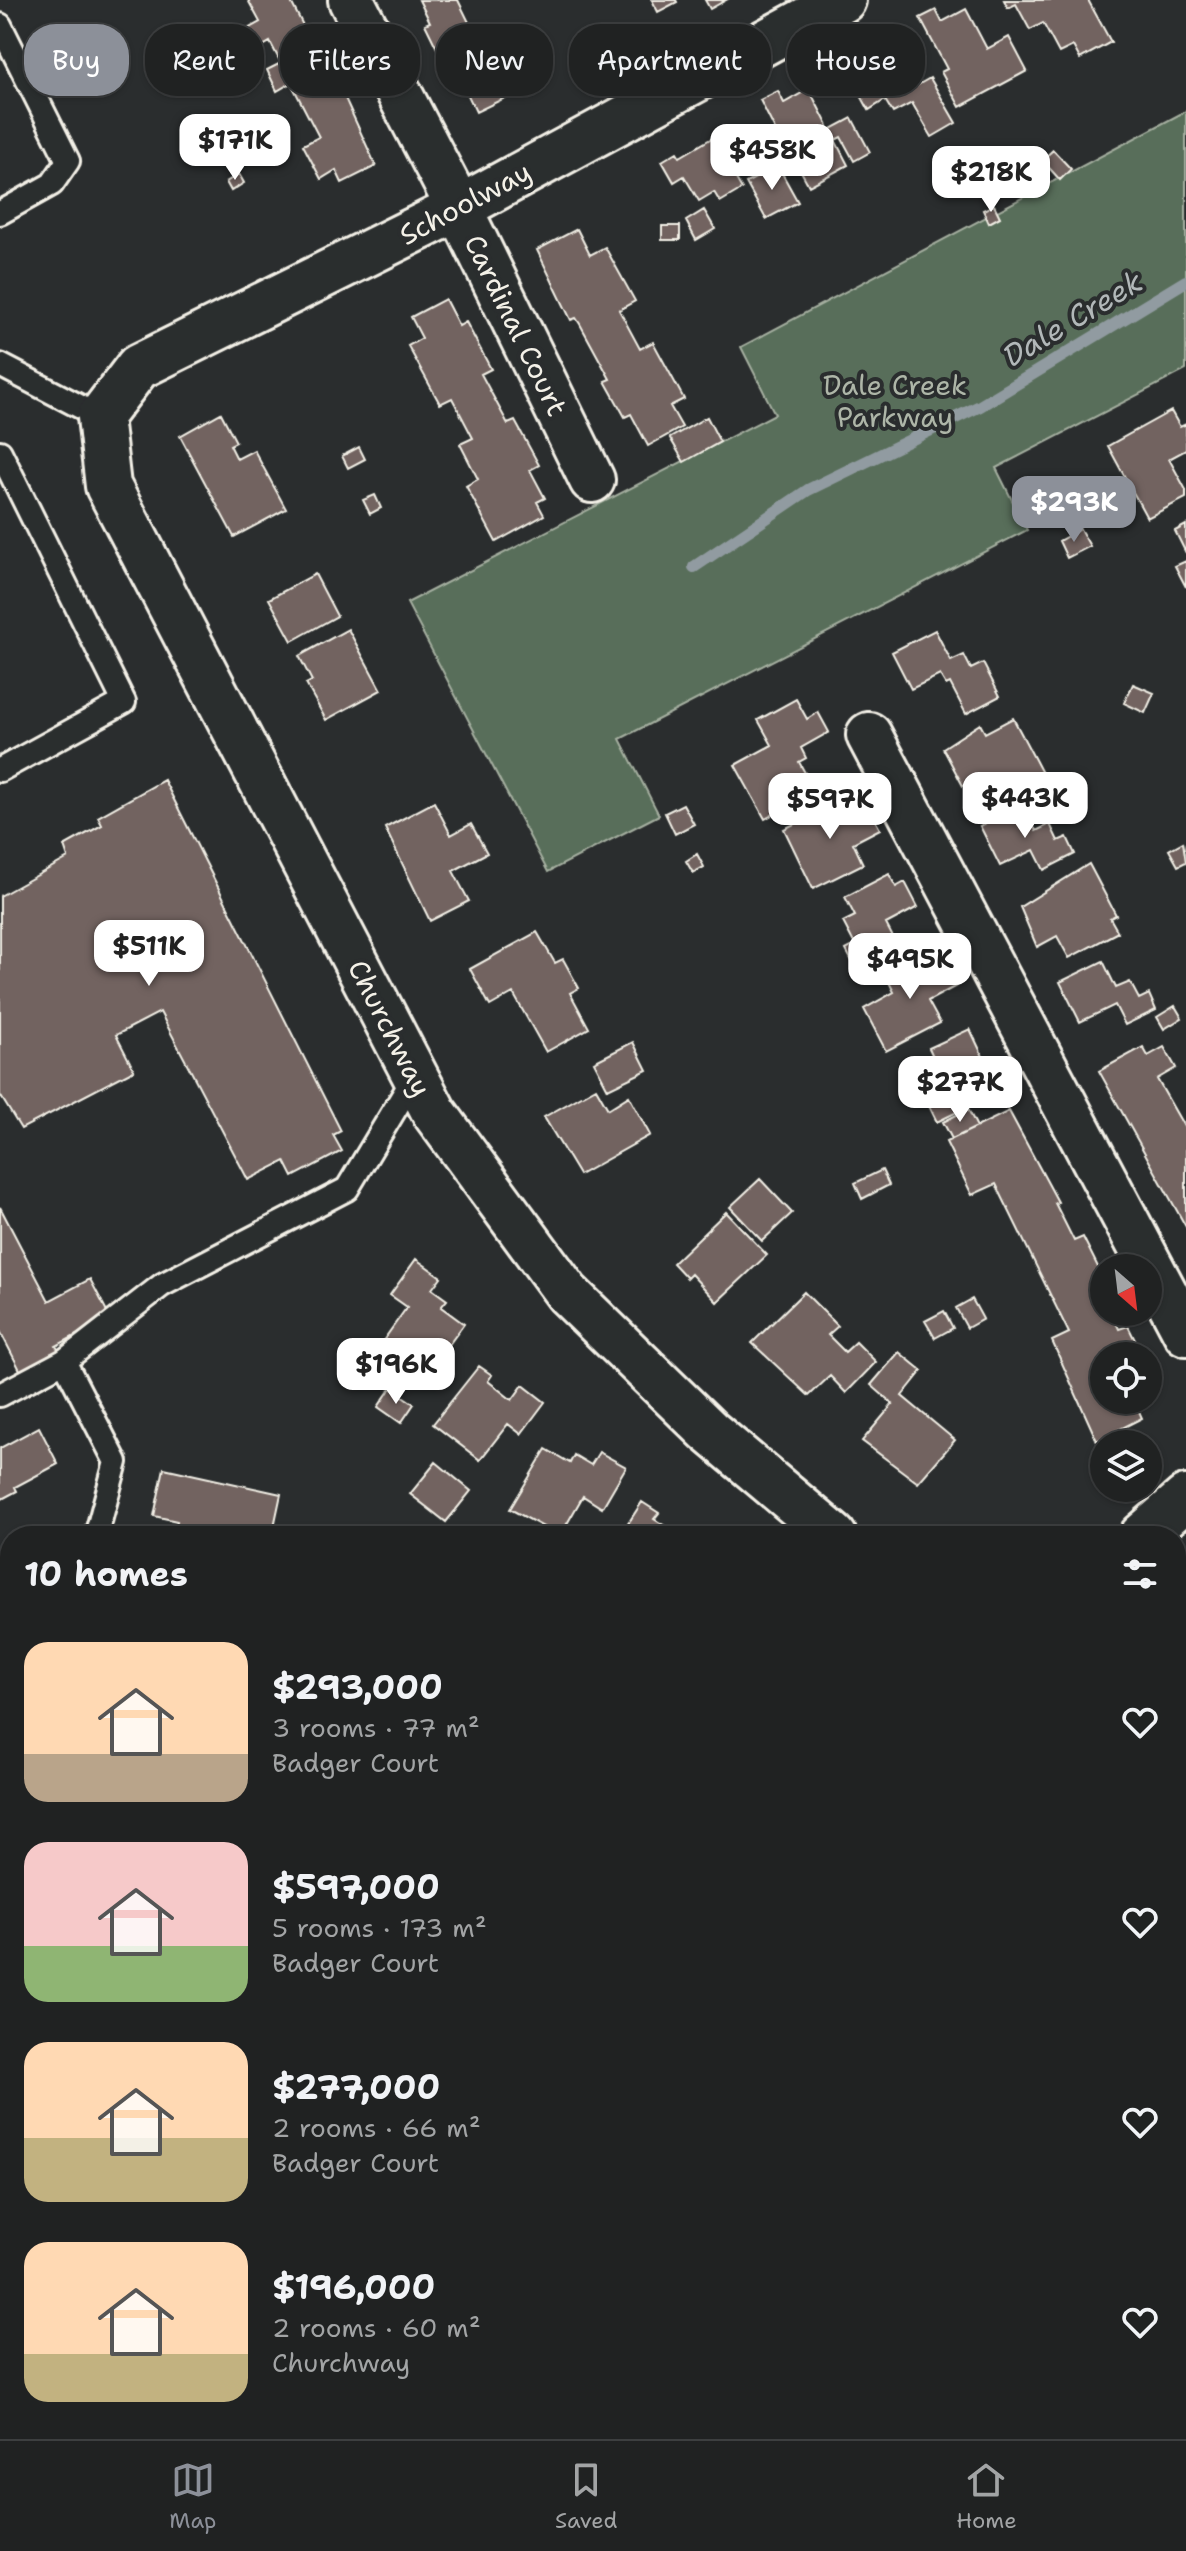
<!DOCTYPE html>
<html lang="en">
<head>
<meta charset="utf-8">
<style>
	body { margin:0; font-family:"Shantell Sans",sans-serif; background:#282a2a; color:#f1f3f6; height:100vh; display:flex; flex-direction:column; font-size:30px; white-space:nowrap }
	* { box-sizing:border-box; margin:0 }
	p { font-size:26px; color:#a2a4a5 }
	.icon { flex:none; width:44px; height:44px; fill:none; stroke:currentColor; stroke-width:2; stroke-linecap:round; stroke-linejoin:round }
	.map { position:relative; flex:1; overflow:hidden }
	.drawer { position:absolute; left:0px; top:1526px; width:1186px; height:914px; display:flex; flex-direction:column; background:#202222; border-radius:32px 32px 0 0; box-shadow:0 2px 6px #0004,0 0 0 2px #3d3f40 }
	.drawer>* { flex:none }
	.hud { position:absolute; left:24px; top:24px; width:1138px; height:72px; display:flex; gap:16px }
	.needle { width:52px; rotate:152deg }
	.buttons { position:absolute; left:1090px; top:1254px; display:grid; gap:16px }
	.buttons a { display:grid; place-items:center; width:72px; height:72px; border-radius:50%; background:#202222; box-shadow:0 2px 6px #0004,0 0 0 2px #3d3f40; font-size:40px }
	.price { position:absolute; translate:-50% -68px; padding:0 18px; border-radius:16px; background:#fff; color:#222; font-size:26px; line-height:52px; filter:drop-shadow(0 2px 4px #0008) }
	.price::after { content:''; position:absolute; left:50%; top:48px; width:24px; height:18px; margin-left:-12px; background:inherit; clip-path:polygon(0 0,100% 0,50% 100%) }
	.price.on { background:#8c9099; color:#fff }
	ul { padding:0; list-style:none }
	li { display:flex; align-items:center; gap:24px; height:200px; padding:0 24px }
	li span { display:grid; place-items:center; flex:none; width:224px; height:160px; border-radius:24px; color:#555 }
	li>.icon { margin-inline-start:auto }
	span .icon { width:96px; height:96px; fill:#fffc; stroke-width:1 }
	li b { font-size:34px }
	h2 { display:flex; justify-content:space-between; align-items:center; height:96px; padding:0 24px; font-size:34px }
	.chip { padding:0 28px; border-radius:32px; background:#202222; box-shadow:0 2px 6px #0004,0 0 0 2px #3d3f40; font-size:28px; line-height:72px }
	.chip.on { background:#8c9099; color:#fff }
	.tab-bar { display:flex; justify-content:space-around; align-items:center; height:112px; border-top:2px solid #3d3f40; background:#202222; font-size:22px; color:#a2a4a5 }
	.tab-bar a { display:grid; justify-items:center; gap:4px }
	.tab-bar .on { color:#8c9099 }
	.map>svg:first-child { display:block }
</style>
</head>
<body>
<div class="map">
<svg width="1186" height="2439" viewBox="0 0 1186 2439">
	<rect width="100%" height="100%" fill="#2a2d2e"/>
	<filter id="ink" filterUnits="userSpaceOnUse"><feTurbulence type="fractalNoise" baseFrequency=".0125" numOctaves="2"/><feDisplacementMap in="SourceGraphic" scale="16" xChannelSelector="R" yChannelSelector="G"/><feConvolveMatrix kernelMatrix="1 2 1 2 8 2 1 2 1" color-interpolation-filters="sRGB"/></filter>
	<g filter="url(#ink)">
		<path fill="#586e5a" stroke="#a6b0a1" stroke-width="2" d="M1186,111V370L996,468L1027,530L620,739L659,815L548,872L407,603L775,414L741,347Z"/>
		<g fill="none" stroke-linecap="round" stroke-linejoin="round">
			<path stroke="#919ba1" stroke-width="12" d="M694,567L808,490L980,406L1186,281"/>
		</g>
		<path fill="#726460" stroke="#f4f1e8" stroke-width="2" d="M248,0H290L329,76L334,74L376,166L342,183L336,170L321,179L303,145L319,137L291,83L277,91L267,70L281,63L270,42L256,50L246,30L260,22Z
			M419,0H458L490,65L507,57L517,78L503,84L509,96L476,112L457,72L450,75L425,24L430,22Z
			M652,0H676L677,2L658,12Z
			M705,0H726L710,9Z
			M1004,0H1088L1111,42L1080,59L1073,46L1059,53L1043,23L1030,30L1016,4L1008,8Z
			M966,9L987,49L1009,37L1027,71L960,107L941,72L947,69L920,18L936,10L942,22Z
			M888,52L909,90L930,78L956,123L932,137L912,103L893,113L885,100L869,110L849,74Z
			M809,89L830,130L852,118L870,152L854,161L841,137L835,140L848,165L809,186L795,160L791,162L760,100L778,91L784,103Z
			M712,138L742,189L720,202L714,192L699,201L684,176L674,182L662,161L677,152L680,157Z
			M1053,150L1071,169L1060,180L1042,160Z
			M778,166L798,202L766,219L746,183Z
			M239,174L244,183L231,191L226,182Z
			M994,205L1000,217L989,223L983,210Z
			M704,210L715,229L696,240L686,221Z
			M662,226H680V240H662Z
			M577,229L590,255L605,247L635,301L619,310L640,349L653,342L684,399L670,406L682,427L648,446L631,414L625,417L605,381L610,379L580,324L576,318L571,320L537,250Z
			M445,299L459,326L466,322L491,369L481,374L508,424L515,421L539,465L530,470L545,498L537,502L544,515L496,542L466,486L478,479L460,444L473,438L452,398L440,404L408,346L422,338L411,317Z
			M1171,411L1180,427L1186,424V450L1169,459L1186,490V498L1147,518L1108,446Z
			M221,413L236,442L230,445L237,459L254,450L286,509L234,537L180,436Z
			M707,417L720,442L684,462L670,438Z
			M359,447L365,459L348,468L342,456Z
			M375,495L381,508L370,514L363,500Z
			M1186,525V553L1175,531Z
			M1080,529L1090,546L1067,558L1059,541Z
			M1186,561V587L1175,566Z
			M315,574L337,616L292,641L269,599Z
			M348,629L381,690L326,720L306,684L312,681L299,656Z
			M935,630L951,661L964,655L971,669L983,663L1000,696L966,714L950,683L946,685L940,675L911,689L892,652Z
			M1133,684L1154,693L1145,713L1124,703Z
			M796,699L807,719L818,712L829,732L801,748L806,758L799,762L815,791L765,819L735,765L772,745L758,720Z
			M1013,718L1042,773L993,799L981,777L963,786L943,748L980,724L985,733Z
			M164,780L341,1131L333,1135L342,1151L293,1177L285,1161L248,1180L160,1012L116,1035L134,1070L21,1129L0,1095V896L68,858L64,846L102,825L98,817Z
			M849,797L859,817L870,811L880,829L853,843L863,864L813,889L784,829Z
			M434,802L451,835L471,824L487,853L453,871L469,901L430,921L385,828Z
			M683,804L694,824L675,834L665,813Z
			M1023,805L1036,831L1050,824L1058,841L1067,837L1075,854L1044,870L1034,850L1000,866L980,826Z
			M1183,842L1186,862L1178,866L1169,850Z
			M697,854L704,867L693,873L686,861Z
			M1089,864L1116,915L1110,918L1118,932L1069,958L1057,936L1037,947L1020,907Z
			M889,874L896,887L905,882L918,907L886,924L897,945L855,967L846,950L855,945L843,922L855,916L845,897Z
			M537,932L555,963L563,959L579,988L570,993L589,1028L546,1052L513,993L490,1006L470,969Z
			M928,951L938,970L947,965L958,985L928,1001L940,1023L886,1051L864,1009L894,992L885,974Z
			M1103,961L1116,988L1130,982L1139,999L1149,994L1156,1010L1125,1025L1115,1005L1080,1022L1060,982Z
			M1175,1006L1182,1018L1164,1029L1157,1017Z
			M970,1029L989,1069L966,1080L977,1102L937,1122L916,1080L939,1069L929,1048Z
			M633,1042L647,1070L608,1089L594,1062Z
			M1143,1047L1148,1056L1164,1047L1176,1068L1157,1079L1186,1130V1227L1099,1071Z
			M596,1088L608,1109L629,1096L650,1135L579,1175L544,1117Z
			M968,1109L977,1127L952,1139L943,1122Z
			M1009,1111L1058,1202L1055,1203L1074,1241L1083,1237L1103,1277L1096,1281L1104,1298V1312H1111L1119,1329L1128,1326L1143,1356H1104V1400H1134L1142,1418L1097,1441L1052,1341L1069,1333L996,1184L972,1195L946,1142Z
			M882,1170L889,1185L862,1199L855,1183Z
			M760,1179L792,1213L762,1241L730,1207Z
			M0,1207L49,1301L90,1279L110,1317L56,1346L60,1352L21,1372L0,1331Z
			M726,1212L767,1255L717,1302L691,1274L687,1278L673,1263Z
			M416,1259L441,1277L432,1289L447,1300L441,1307L464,1324L423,1380L378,1348L407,1307L390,1295Z
			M804,1292L838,1326L828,1335L845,1352L856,1342L876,1362L846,1393L830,1376L809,1396L752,1343Z
			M972,1299L983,1319L967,1328L956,1308Z
			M944,1311L953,1328L935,1338L925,1321Z
			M899,1352L922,1371L902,1396L955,1440L918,1483L862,1441L893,1404L871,1385Z
			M479,1366L492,1375L488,1381L512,1400L523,1385L545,1402L521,1434L508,1424L480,1460L433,1424Z
			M391,1388L414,1404L401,1423L378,1407Z
			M39,1427L58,1464L15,1487L17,1491L0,1500V1448Z
			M546,1449L570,1463L574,1455L591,1465L599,1452L626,1467L602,1508L583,1496L560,1536L510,1509Z
			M436,1462L471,1491L446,1522L410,1494Z
			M164,1468L281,1494L272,1536H174L177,1521L154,1516Z
			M642,1502L659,1513L654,1519L681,1536H620Z
			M1176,1843L1186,1853V1921L1183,1924L1176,1918Z
			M10,1940V2006L6,2008L0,1997V1966L4,1964L0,1946Z
			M1186,2426V2439H1161Z
			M1080,2430H1106L1096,2439H1088Z"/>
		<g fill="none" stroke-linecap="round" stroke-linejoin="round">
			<g stroke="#f4f1e8" stroke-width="28">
				<path id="service" d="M0,25L68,161L52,184L0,213
					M0,365L100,417
					M0,452L124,702L0,770
					M0,1395L64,1361
					M96,1536L116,1462L64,1361L162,1285L347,1189L415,1076
					M0,1749L10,1744"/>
			</g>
			<g stroke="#f4f1e8" stroke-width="50">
				<path id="minor" d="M351,0L459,208L592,480
					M869,735L1186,1333
					M834,1536L709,1431L567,1293L434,1112L108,486L100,417L138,367L459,208L843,0
					M1176,2092L1186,2071
					M0,2093L10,2089
					M1176,2238L1186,2243
					M0,2398L8,2439
					M282,2439L309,2430"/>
			</g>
			<g stroke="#f4f1e8" stroke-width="50">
				<path id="tertiary" d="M1142,1536L1186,1498
					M676,2439L678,2430"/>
			</g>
			<use href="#service" stroke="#2a2d2e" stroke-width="22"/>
			<use href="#minor" stroke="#2a2d2e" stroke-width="44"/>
			<use href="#tertiary" stroke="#2a2d2e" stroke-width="44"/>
		</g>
	</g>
	<g text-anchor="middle" stroke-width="8" stroke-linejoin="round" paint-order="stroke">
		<g font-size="28" fill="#f4f1e8" stroke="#2a2d2e">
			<text transform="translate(465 203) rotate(-28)" y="10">Schoolway</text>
			<text transform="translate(516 325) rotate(64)" y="10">Cardinal Court</text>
			<text transform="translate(390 1028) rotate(63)" y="10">Churchway</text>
		</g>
		<g font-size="28" fill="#aeb6a8" stroke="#2a2d2e">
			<text x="895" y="395">Dale Creek<tspan x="895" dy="32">Parkway</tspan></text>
		</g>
		<g font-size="30" font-style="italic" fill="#b2b8b9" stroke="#2a2d2e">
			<text transform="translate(1073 319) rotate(-31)" y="10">Dale Creek</text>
		</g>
	</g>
</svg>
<div class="buttons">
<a><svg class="needle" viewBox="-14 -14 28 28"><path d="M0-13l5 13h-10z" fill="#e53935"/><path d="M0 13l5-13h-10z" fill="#a2a4a5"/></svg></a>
<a><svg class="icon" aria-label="locate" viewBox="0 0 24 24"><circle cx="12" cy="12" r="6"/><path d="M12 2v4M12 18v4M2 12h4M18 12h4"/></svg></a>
<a><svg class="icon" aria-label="layers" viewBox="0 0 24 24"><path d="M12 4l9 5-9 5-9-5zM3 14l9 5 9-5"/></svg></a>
</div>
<b class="price" style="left:235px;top:182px">$171K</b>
<b class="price" style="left:772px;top:192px">$458K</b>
<b class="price" style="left:991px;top:214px">$218K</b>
<b class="price on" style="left:1074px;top:544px">$293K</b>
<b class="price" style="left:1025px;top:840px">$443K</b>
<b class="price" style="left:830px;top:841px">$597K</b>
<b class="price" style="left:149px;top:988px">$511K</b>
<b class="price" style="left:910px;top:1001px">$495K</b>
<b class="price" style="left:960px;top:1124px">$277K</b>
<b class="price" style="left:396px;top:1406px">$196K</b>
<div class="hud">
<a class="chip on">Buy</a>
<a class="chip">Rent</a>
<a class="chip">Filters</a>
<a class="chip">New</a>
<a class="chip">Apartment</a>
<a class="chip">House</a>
</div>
<section class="drawer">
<h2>10 homes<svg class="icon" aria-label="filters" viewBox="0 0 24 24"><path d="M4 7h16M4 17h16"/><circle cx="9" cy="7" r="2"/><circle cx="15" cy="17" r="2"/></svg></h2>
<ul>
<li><span style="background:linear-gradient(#ffd9b3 70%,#b9a48a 0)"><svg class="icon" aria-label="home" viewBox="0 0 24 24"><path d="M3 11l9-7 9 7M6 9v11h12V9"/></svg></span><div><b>$293,000</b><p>3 rooms · 77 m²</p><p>Badger Court</p></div><svg class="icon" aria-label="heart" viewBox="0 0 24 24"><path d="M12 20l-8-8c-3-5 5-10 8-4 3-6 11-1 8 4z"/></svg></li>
<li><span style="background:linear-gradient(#f6c9c9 65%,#8fb573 0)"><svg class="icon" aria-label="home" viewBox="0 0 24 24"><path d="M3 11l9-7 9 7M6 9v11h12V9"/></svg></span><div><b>$597,000</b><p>5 rooms · 173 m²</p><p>Badger Court</p></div><svg class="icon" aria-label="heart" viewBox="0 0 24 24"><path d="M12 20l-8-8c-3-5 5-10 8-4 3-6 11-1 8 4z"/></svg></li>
<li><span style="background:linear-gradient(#ffd9b3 60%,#c2b280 0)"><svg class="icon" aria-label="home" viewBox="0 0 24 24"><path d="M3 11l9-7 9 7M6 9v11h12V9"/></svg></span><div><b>$277,000</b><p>2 rooms · 66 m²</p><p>Badger Court</p></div><svg class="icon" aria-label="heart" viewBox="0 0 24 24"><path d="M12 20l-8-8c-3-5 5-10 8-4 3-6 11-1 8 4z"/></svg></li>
<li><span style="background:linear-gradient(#ffd9b3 70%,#c2b280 0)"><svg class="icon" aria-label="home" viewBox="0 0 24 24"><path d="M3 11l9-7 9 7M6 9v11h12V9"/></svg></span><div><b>$196,000</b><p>2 rooms · 60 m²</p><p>Churchway</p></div><svg class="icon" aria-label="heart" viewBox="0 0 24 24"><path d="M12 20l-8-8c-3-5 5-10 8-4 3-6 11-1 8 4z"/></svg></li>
</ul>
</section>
</div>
<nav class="tab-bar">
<a class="on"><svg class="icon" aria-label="map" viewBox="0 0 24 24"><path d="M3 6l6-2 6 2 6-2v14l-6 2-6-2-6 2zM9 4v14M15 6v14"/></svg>Map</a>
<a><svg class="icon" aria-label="saved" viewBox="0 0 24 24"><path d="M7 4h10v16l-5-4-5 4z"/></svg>Saved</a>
<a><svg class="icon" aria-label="home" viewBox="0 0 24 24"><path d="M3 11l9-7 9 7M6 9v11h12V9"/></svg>Home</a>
</nav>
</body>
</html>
